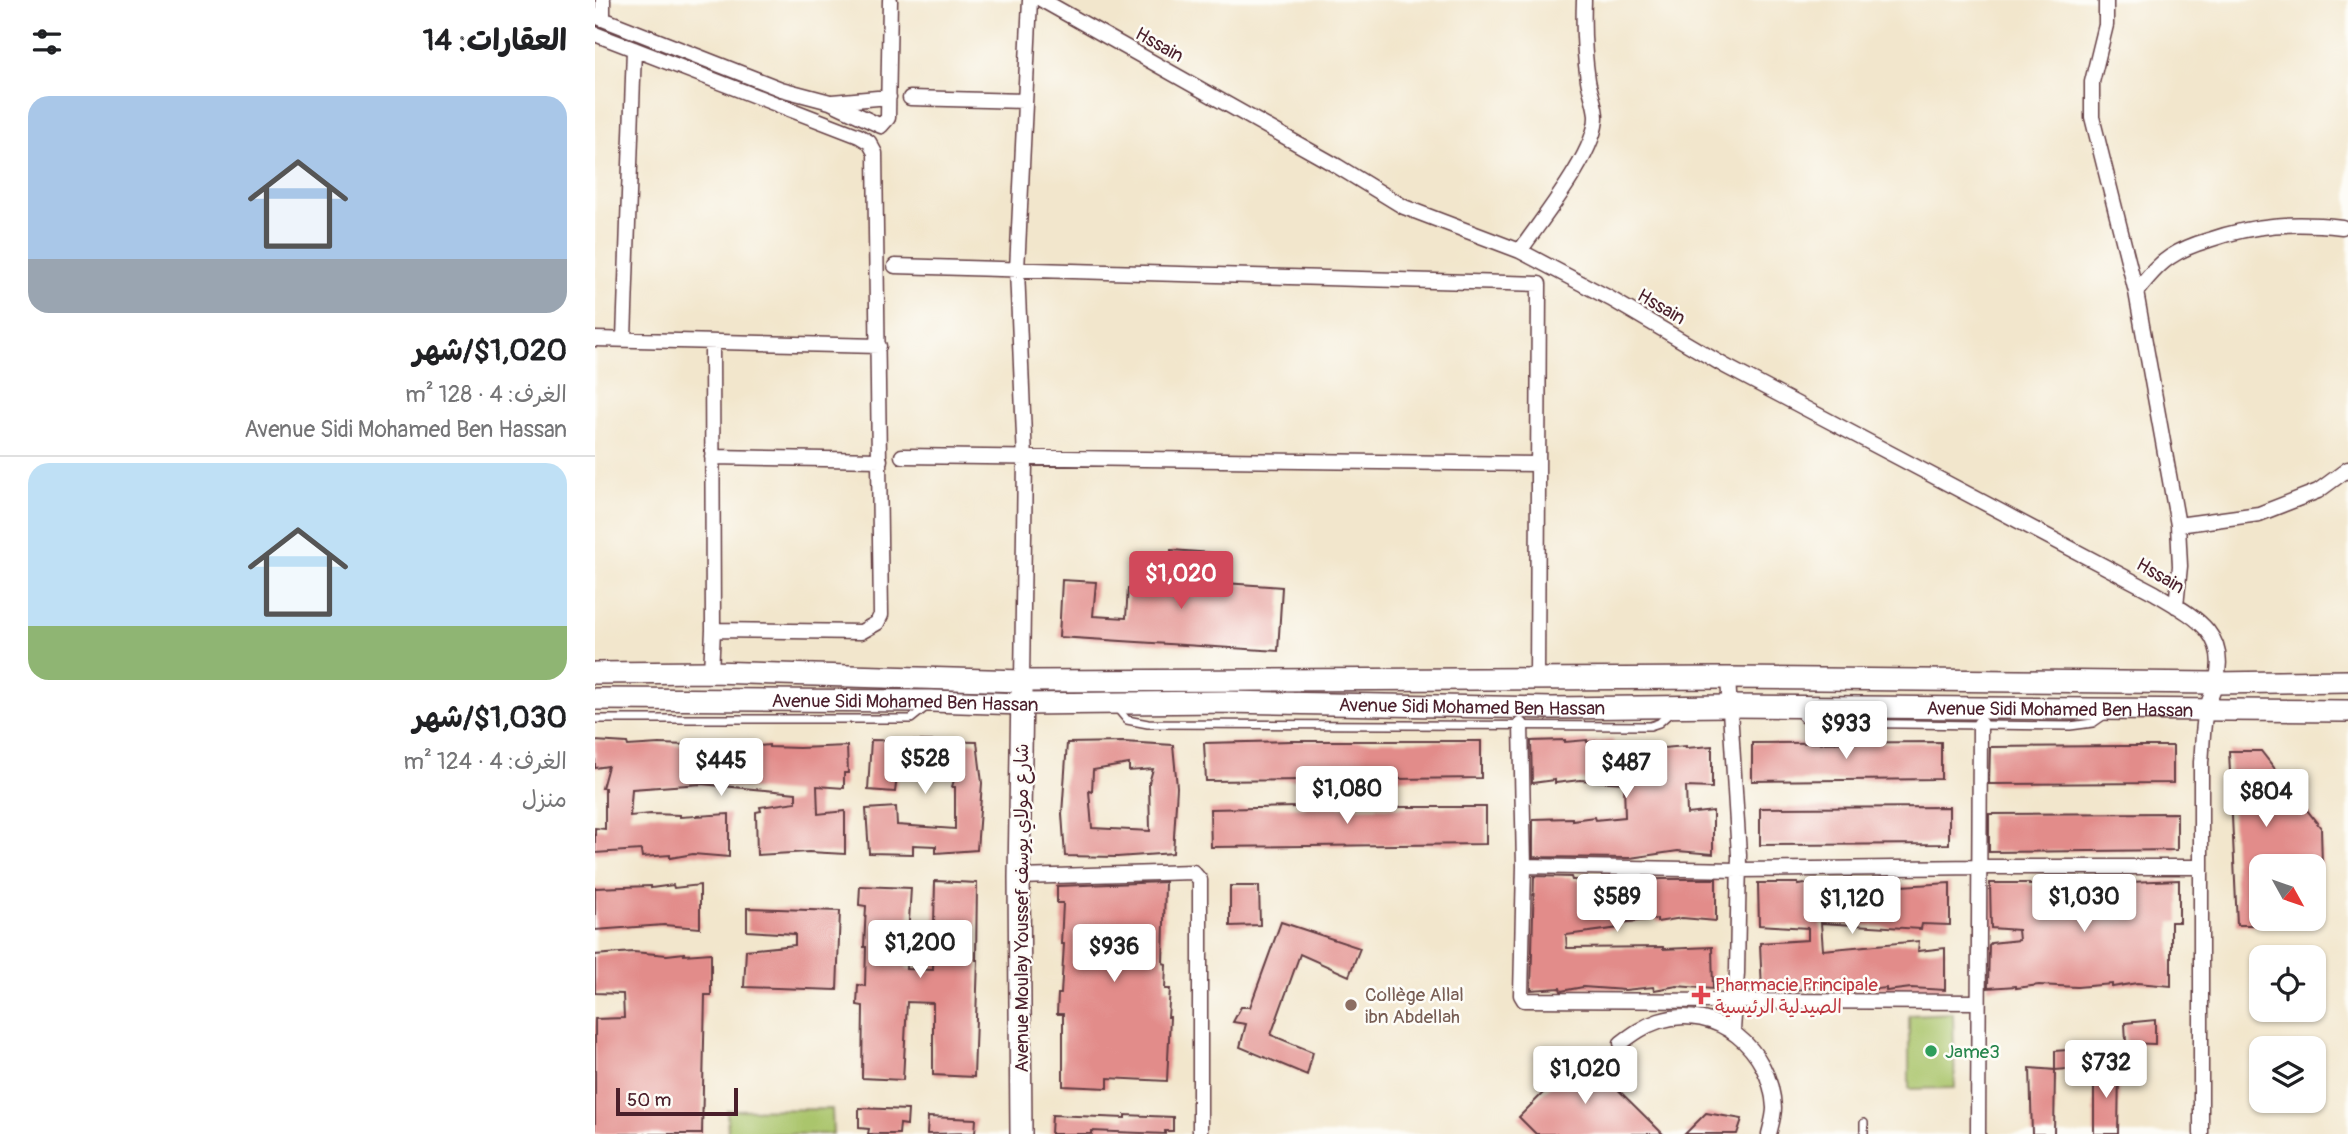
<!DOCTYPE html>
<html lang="ar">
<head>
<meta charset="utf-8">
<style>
	body { margin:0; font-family:Pangolin,"Playpen Sans Arabic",sans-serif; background:#f2f2f2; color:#202124; direction:rtl; height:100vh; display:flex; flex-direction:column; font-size:26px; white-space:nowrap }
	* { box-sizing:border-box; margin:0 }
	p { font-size:23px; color:#757577 }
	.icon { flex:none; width:38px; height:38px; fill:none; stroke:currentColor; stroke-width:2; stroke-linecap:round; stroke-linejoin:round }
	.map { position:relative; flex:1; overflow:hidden; direction:ltr }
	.drawer { display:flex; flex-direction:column; background:#fff; width:595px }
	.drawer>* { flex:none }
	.needle { width:46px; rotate:130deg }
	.buttons { position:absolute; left:1654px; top:854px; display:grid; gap:14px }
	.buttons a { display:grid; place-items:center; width:77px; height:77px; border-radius:14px; background:#fff; box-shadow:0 2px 5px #0004; font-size:35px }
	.scale { position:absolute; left:21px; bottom:18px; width:122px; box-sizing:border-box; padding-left:7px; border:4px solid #4a1f2b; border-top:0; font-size:19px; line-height:24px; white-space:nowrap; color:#4a1f2b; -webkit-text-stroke:5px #fdfcf7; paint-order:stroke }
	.price { position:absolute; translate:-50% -60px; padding:0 16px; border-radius:7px; background:#fff; color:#222; font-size:23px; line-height:46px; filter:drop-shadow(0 2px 4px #0008) }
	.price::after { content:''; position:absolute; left:50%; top:42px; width:21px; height:16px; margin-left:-10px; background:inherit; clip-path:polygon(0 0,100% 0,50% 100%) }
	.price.current { background:#d1495b; color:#fff }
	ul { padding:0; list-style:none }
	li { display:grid; align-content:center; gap:14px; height:371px; padding:0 28px }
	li+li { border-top:2px solid #e0e0e0 }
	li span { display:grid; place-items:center; height:217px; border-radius:21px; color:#555 }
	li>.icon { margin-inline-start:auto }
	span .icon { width:126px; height:126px; fill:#fffc; stroke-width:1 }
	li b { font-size:30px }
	h2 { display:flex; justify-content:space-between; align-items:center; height:84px; padding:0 28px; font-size:30px }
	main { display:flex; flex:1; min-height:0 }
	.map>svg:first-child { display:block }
</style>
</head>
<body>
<main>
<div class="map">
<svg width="1753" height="1134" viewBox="0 0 1753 1134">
	<rect width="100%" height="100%" fill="#fdfcf7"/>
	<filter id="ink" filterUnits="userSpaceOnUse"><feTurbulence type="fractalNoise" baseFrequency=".0143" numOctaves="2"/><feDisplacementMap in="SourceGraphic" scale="14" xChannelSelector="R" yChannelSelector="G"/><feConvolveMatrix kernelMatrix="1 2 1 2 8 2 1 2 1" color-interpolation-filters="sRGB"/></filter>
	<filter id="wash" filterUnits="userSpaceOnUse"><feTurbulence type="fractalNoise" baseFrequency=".00686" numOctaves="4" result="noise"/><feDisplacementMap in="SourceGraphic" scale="28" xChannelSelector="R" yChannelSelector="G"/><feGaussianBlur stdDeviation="1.57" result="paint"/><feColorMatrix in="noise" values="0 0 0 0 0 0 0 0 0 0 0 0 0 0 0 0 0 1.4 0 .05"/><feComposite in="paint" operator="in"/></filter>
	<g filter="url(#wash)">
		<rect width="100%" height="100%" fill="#f2e6cc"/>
		<path fill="#aac56c" stroke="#7a724c" stroke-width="2" d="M1358,1013L1360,1088L1314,1089V1015Z
			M237,1109L238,1134H133L132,1110Z"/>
		<g id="blocks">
			<path fill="#e28c8a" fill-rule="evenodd" d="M576,550L617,553L615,582L687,587L683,651L464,637L467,580L501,582L498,616L531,618L533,588L573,590Z
				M276,740L382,742L387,783L382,850L341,853V846L318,845V854L274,853L271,809L301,807L302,825L360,829V787H357L363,766L339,768V761L303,768L300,792L273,790Z
				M970,740V742L992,740V742L1018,740L1019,747L1039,745L1068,748L1091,746V748L1117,746V788L1091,787L1092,814L1118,811V854L1083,851L1035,858L938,857V819L977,818V820L999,817L1000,820L1030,817L1029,783L985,780L960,783V780L937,783L936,741Z
				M0,741L32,743L33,746L64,744L93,745V747L142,744V748L174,745V747L204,748L252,746L253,773H249V788L222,786L223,814L250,811V854L214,852L162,855L161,812L166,811L165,807L201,802V793L106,784L37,789L35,816L56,814L85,815V817L134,814V857L98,854L75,858V855L47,857L46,850L0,853V828L10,829V788H7L13,766L0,768Z
				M697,741H886V778L611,781L609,743Z
				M528,742L578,745L582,787L578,853L522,857L470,856L467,814L472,743ZM534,764V771L558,769L554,783L555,831L497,828L494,791L497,792L498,770Z
				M1346,742V779L1157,781V743Z
				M1529,746H1578V783L1394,784L1395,747Z
				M1634,751H1666L1726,828L1727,866H1666V925H1642Z
				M703,807H891V844L616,847L615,809Z
				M1354,807V844L1165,845V808Z
				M1582,813V850L1394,852V814Z
				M939,876L976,877L977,880H997V885L1066,879H1121V921L1087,918L1062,922V919L1024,923V928L971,935L972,948L1068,947V949L1117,947L1118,989L1082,986L1059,990L1058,987L1030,990L988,987L966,991L965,988L936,990Z
				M1535,880V882L1584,880V922H1576V986L1542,983L1517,987V984L1482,987L1444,985L1421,988V986L1393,988L1394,945L1396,943L1424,940L1423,930L1396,928L1395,883H1434V885Z
				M340,881L382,883L381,960H383L379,1077L338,1075V1003L312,1002L308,1080L267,1078L268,1006L262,1005L263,985L270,986L271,947H269L271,906L264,905L265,886L316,888L311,969L338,970Z
				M570,882L568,963L571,964L570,989H575L573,1017H575L572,1081L513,1078V1088L468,1086V1014H462L463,994H466L469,944H466L468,903H462V886Z
				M1225,882L1226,884H1306V886L1355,883V925L1327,924L1326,929L1226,923L1228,950L1324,941L1323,951L1350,948V990L1316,988L1291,991V988L1263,991L1221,987L1195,991V988L1167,991L1165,943L1213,940V928L1164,925L1163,883H1203V885Z
				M78,885L79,888L105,885V928L69,925L0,930V888L56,886V888Z
				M635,886H664L665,925L635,926Z
				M152,908L245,911L242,990L149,987L151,950L200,945V934L152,931Z
				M686,922L765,948L754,976L705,954L676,1035L718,1052L712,1075L645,1047L651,1024L638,1022L646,1007H655Z
				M38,952L72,955L89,953V955L116,953V995H110L107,1134H0V1019L29,1018L28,994L0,993V955Z
				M1560,1020V1044L1531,1043L1530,1023Z
				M1499,1048V1067L1460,1070V1051Z
				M987,1054L1068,1134H941L924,1117Z
				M1524,1066L1523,1134H1499V1067Z
				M1435,1068L1460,1070L1459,1134H1437Z
				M264,1108L313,1110L312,1125L305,1124L304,1134H273L274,1129L264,1128Z
				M1111,1113L1147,1119L1142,1134H1090Z
				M457,1115L530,1118V1115L578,1117V1131H570V1134L497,1131V1134H456Z
				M333,1117L381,1119L380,1133L332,1134Z"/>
		</g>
	</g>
	<g filter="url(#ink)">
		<use href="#blocks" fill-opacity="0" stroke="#633d43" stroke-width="2"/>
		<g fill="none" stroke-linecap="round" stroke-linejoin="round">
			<g stroke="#633d43" stroke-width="10">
				<path id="lane" d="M521,707L532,720L553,724L1055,726L1064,723L1075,713
					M1201,710L1210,720L1230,723L1475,726L1498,723L1511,714
					M0,719H316L331,707
					M1269,1123V1134"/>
			</g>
			<g stroke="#633d43" stroke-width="17">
				<path id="street" d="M8,0V19
					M447,0L742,166L809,207L925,251L1016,299L1130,366L1560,593C1596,615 1635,632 1621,682C1619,691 1614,699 1612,708C1607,724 1608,745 1606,762V1134
					M1511,0V25L1497,82V117L1541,292L1583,525L1585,566L1581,606
					M0,16L186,89L235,102L286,126L293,118L295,0
					M0,34L264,136L274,142L280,153L286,615L282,623L266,632L118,630
					M315,98L429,101
					M237,102L294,97
					M925,251C946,220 1001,153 1001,117C1001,105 995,93 993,80C989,54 988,27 989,0
					M300,266L944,284L942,679
					M1541,292C1551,280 1561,266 1575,257C1587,249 1600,244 1614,240C1660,224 1699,222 1747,227
					M0,339L284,346
					M29,339L39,49
					M307,456L943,464
					M117,457L285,460
					M1583,525L1664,514L1723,491L1753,469
					M116,672L118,630L117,343
					M1133,678L1144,855L1142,973L1138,1030
					M427,681L430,460L422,270L435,0
					M926,725L929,866L926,995L929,1000L1383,1002
					M929,866L1143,870L1384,867H1606
					M424,877L598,872L605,880V1134
					M1026,1043C1038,1034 1049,1026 1064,1021C1122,1003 1176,1049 1179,1108C1179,1116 1176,1126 1174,1134
					M1383,1134L1385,724"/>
			</g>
			<g stroke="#633d43" stroke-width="24">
				<g id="secondary">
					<path d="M0,673L116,672L427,681L1133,678L1621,683L1753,681"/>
					<path id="s1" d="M0,699L336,701L427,704L629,702L957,708L1133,706L1753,711"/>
					<path d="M426,1134L424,877L427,690"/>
				</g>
			</g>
			<use href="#lane" stroke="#fff" stroke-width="7"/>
			<use href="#street" stroke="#fff" stroke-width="14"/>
			<use href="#secondary" stroke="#fff" stroke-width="21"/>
		</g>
	</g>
	<path fill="#e0444e" stroke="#fdfcf7" stroke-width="2.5" d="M1102.5 984.5h7v7h7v7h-7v7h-7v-7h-7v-7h7z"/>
	<circle fill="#8d6e63" stroke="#fdfcf7" stroke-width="2.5" cx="756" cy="1005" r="7"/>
	<circle fill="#2e9e5b" stroke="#fdfcf7" stroke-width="2.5" cx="1336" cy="1051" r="7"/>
	<g text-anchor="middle" stroke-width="5" stroke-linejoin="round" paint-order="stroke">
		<g font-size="19" fill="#4a1f2b" stroke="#fdfcf7">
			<text transform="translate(565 44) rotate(29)" y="7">Hssain</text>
			<text transform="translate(1067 306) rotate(30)" y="7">Hssain</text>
			<text transform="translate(1566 575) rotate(30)" y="7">Hssain</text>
			<text dy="7" stroke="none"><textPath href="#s1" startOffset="310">Avenue Sidi Mohamed Ben Hassan</textPath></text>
			<text dy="7" stroke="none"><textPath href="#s1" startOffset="877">Avenue Sidi Mohamed Ben Hassan</textPath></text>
			<text dy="7" stroke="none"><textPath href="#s1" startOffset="1465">Avenue Sidi Mohamed Ben Hassan</textPath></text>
			<text transform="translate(426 908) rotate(-90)" y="7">Avenue Moulay Youssef شارع مولاي يوسف</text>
		</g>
		<g font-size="19" fill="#be3a42" stroke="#fdfcf7" text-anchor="start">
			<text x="1120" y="991">Pharmacie Principale<tspan x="1120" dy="22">الصيدلية الرئيسية</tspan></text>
		</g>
		<g font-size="19" fill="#785e54" stroke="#fdfcf7" text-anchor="start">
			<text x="770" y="1001">Collège Allal<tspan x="770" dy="22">ibn Abdellah</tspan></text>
		</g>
		<g font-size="19" fill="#27864d" stroke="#fdfcf7" text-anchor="start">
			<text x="1350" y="1058">Jame3</text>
		</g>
	</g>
</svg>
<div class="buttons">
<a><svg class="needle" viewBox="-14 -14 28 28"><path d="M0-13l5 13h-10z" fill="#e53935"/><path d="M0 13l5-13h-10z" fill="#757577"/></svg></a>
<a><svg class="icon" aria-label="locate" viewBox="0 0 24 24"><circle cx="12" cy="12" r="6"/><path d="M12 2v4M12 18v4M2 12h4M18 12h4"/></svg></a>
<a><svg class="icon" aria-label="layers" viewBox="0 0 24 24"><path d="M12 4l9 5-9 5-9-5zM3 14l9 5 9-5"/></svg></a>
</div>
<div class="scale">50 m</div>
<b class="price current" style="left:586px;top:611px">$1,020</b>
<b class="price" style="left:1251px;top:761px">$933</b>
<b class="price" style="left:330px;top:796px">$528</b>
<b class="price" style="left:126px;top:798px">$445</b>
<b class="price" style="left:1031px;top:800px">$487</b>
<b class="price" style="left:752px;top:826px">$1,080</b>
<b class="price" style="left:1671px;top:829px">$804</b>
<b class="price" style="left:1022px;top:934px">$589</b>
<b class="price" style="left:1489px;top:934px">$1,030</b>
<b class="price" style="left:1257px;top:936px">$1,120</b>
<b class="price" style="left:325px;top:980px">$1,200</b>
<b class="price" style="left:519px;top:984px">$936</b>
<b class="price" style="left:1511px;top:1100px">$732</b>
<b class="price" style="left:990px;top:1106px">$1,020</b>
</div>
<section class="drawer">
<h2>العقارات: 14<svg class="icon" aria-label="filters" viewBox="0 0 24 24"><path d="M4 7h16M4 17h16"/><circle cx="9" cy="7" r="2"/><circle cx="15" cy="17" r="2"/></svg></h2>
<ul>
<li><span style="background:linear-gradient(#a9c7e8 75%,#9aa5b1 0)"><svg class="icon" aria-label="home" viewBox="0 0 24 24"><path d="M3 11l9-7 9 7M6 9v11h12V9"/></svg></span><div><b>$1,020/شهر</b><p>الغرف: 4 · 128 m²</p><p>Avenue Sidi Mohamed Ben Hassan</p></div></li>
<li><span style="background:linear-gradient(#bfe0f5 75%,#8fb573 0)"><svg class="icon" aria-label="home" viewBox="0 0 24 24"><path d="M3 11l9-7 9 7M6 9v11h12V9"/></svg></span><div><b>$1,030/شهر</b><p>الغرف: 4 · 124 m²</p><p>منزل</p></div></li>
</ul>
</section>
</main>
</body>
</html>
